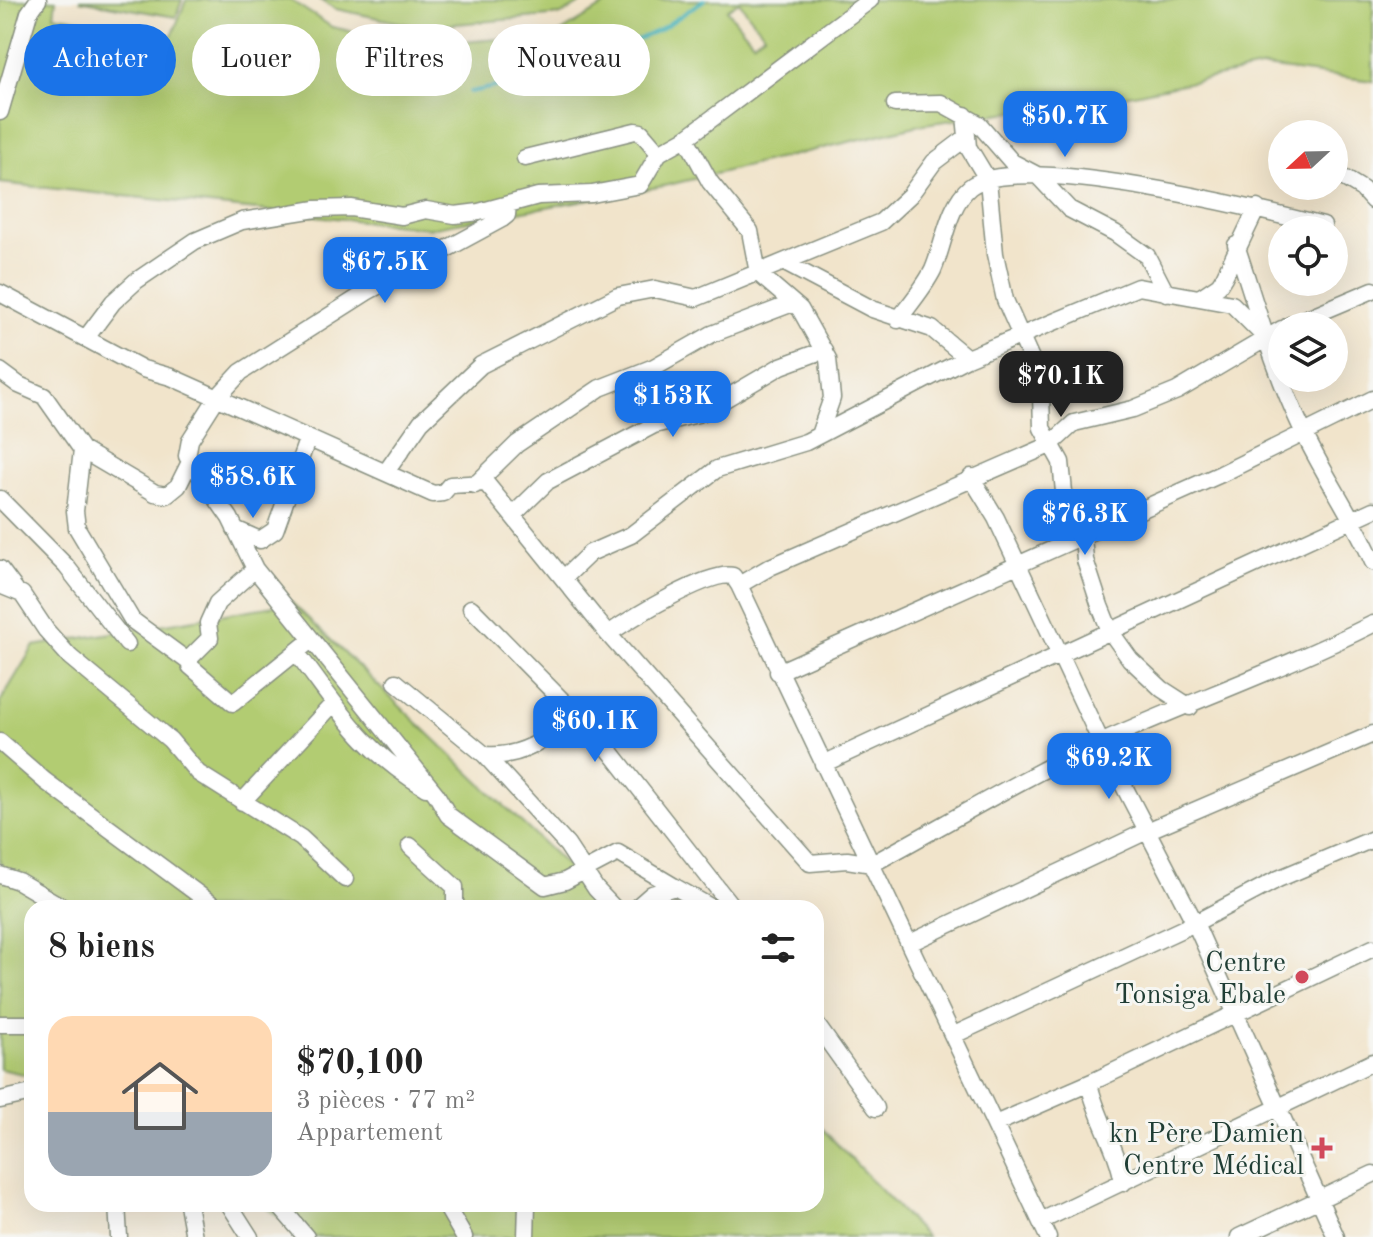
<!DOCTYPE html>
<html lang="fr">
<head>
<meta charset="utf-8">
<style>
	body { margin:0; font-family:"Old Standard TT",serif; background:#f2f2f2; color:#222; height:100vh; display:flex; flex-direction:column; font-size:30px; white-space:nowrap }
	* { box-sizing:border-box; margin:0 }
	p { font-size:26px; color:#767676 }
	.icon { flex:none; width:44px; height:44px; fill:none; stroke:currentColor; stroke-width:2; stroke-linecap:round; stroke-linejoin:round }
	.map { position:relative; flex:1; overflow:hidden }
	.panel { position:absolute; left:24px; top:900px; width:800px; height:312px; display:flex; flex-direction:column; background:#fff; border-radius:24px; box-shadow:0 8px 32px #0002 }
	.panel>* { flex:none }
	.top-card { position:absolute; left:24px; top:24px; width:800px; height:72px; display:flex; gap:16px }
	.needle { width:52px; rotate:248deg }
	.tools { position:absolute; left:1268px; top:120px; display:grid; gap:16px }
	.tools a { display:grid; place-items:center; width:80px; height:80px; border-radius:50%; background:#fff; box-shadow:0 8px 32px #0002; font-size:40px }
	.price { position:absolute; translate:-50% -68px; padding:0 18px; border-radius:16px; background:#1a73e8; color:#fff; font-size:26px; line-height:52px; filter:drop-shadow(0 2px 4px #0008) }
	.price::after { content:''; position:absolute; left:50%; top:48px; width:24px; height:18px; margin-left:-12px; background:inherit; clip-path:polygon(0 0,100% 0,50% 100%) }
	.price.selected { background:#222; color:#fff }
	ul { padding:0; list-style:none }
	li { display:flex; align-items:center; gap:24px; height:200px; padding:0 24px }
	li span { display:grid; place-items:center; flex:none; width:224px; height:160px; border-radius:24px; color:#555 }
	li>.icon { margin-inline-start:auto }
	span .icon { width:96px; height:96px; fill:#fffc; stroke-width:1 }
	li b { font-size:34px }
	h2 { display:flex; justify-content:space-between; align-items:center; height:96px; padding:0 24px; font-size:34px }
	.chip { padding:0 28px; border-radius:36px; background:#fff; box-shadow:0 8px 32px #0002; font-size:28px; line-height:72px }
	.chip.selected { background:#1a73e8; color:#fff }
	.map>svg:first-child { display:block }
</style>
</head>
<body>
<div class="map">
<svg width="1373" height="1237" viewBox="0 0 1373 1237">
	<rect width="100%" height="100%" fill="#f6f6f2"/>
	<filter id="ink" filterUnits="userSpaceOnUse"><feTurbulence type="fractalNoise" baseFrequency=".0125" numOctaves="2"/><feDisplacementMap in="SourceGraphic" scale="16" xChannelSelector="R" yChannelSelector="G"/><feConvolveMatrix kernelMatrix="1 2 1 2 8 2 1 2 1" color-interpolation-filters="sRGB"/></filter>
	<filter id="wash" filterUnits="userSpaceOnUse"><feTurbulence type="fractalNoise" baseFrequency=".006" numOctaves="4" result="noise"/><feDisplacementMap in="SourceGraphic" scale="32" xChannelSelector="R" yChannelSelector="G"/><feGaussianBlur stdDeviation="1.8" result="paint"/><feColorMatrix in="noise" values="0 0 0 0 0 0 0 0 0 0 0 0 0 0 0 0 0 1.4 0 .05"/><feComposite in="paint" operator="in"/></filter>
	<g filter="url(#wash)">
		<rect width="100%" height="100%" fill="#f1e4cb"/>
		<path fill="#b2cc72" stroke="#688453" stroke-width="2" fill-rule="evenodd" d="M0,0H56L54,15L172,36L186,0H290L332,27L417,46L558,34L614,0H1373V81L1265,67L1119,97L924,124L664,186L429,228L0,183ZM739,2L764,34L753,42L727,10Z
			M79,0H182L176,17Z
			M320,0H587L561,15L420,27L336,9Z
			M292,603L611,908H32V1076L0,1069V702L34,646Z
			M816,1122L926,1237H305L261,1204H816Z"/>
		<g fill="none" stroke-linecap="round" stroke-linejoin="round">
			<path stroke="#3eafb7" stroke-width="4" d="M470,92L565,73L661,29L704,0"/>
		</g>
	</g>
	<g filter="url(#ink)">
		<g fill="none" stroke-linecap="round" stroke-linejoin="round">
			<g stroke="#889080" stroke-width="19">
				<path id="minor" d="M895,104L941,103L979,124L1012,162L1037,175L1069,209L1115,233L1147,256L1166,293
					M0,112L29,13L38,0
					M965,115L968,147L988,180L995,254L1005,300L1033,363L1041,394L1042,428L1061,462L1064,492L1083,536L1085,560L1100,606L1110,631L1130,659L1162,689L1190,707
					M686,138L710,182L750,231L758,273L800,309L828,359L832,398L819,435
					M525,158L635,131L641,132L659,153
					M1334,172L1362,189L1373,201
					M508,204L507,215L502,219L367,292L241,372L216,399L190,440L187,456L230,518L255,569L436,794L448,815L545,886L565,881L618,853L675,887
					M1236,245C1257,308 1274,371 1303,431C1324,476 1353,516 1373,562
					M785,263L872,309L932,329L967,358L1138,287L1232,304L1264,336
					M0,293L143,369L171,377L433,494L443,493L450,485L486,483L608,634L810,863L847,860L872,864C948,823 1020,779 1098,743C1189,702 1283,669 1373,624
					M1201,297L1219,285L1224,277L1257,208
					M898,320C910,304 924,288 933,270C944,245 948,205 970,187C1016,150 1263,210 1323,226
					M1288,326L1373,290
					M86,338L113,302L136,281L195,241L242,221L316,209L351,208L402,216L426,210L455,215L479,212L538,196L592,194L640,185L659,153L686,138L870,0
					M0,371L19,385L44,396L82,450L155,493L167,495L178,486L191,460
					M82,450L75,511L77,528L132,620L189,662
					M386,472L421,422L481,365L618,296L655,289L696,298L881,222L910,195L934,162L967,137
					M971,477L996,518L1101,742L1195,923L1336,1237
					M475,485L517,444L600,388L654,367L712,334L793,303
					M0,499L66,566L127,644
					M513,515L548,481L654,425L701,413L781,366L824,350
					M235,529L260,540L275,530L307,440
					M0,569L15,589
					M255,569L217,603L208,623L210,638L190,658V666L233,703L311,640
					M564,578L590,553L631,535L717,469L806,442L967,358
					M0,585L22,594L46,630L70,657L170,740L198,773L301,838L345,879
					M739,585L770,567L1050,445L1074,423L1133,409L1177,391L1282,329
					M471,608L604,743L733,908
					M608,634C630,619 709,570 733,576L739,585L1048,1237
					M296,652C340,709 360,749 426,788
					M778,672L1221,474L1373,399
					M396,682L485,755L567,845L596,889L614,908
					M0,742L45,781L217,908
					M485,755C521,758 549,740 574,713
					M823,764L1373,510
					M242,802L332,705
					M410,846L455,887V908
					M0,875L18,881L64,908
					M636,908L652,894L675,887L712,908
					M910,943L1147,831L1373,734
					M0,1024H32
					M816,1024L876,1108
					M954,1035L1195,923L1278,879L1373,839
					M1089,1083C1096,1118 1118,1148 1123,1183
					M0,1100L32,1093
					M995,1124L1094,1081L1373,948
					M117,1204L119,1237
					M188,1204L194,1237
					M229,1204L250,1237
					M278,1204L306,1237
					M445,1204L464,1237
					M1041,1221L1373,1062
					M526,1237L527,1204
					M1239,1237L1373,1174"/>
			</g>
			<use href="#minor" stroke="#fff" stroke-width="16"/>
		</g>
	</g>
	<g fill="#d1495b" stroke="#f6f6f2" stroke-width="3">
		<circle cx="1302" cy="977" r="8"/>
		<path d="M1318 1136h8v8h8v8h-8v8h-8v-8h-8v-8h8z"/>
	</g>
	<g text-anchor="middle" stroke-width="6" stroke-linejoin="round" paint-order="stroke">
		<g font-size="28" fill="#1f3d34" stroke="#f6f6f2" text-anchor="end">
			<text x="1286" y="971">Centre<tspan x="1286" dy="32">Tonsiga Ebale</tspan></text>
			<text x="1304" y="1142">kn Père Damien<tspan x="1304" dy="32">Centre Médical</tspan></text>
		</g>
	</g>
</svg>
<div class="tools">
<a><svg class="needle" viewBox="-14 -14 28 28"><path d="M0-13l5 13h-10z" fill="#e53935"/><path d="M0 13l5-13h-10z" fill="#767676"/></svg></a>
<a><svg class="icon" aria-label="locate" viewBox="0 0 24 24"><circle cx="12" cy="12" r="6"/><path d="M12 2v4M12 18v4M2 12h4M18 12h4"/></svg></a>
<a><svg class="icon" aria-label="layers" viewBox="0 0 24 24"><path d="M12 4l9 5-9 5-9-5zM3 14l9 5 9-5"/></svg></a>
</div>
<b class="price" style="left:1065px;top:159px">$50.7K</b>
<b class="price" style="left:385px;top:305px">$67.5K</b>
<b class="price selected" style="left:1061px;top:419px">$70.1K</b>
<b class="price" style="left:673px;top:439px">$153K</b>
<b class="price" style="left:253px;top:520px">$58.6K</b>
<b class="price" style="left:1085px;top:557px">$76.3K</b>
<b class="price" style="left:595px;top:764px">$60.1K</b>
<b class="price" style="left:1109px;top:801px">$69.2K</b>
<div class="top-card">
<a class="chip selected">Acheter</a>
<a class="chip">Louer</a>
<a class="chip">Filtres</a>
<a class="chip">Nouveau</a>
</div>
<section class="panel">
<h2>8 biens<svg class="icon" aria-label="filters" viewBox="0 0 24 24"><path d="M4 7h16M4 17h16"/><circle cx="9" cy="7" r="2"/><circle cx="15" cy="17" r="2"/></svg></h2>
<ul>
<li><span style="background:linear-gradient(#ffd9b3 60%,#9aa5b1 0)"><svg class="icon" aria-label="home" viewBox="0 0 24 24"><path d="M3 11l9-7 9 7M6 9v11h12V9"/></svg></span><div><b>$70,100</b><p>3 pièces · 77 m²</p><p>Appartement</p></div></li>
</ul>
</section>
</div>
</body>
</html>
